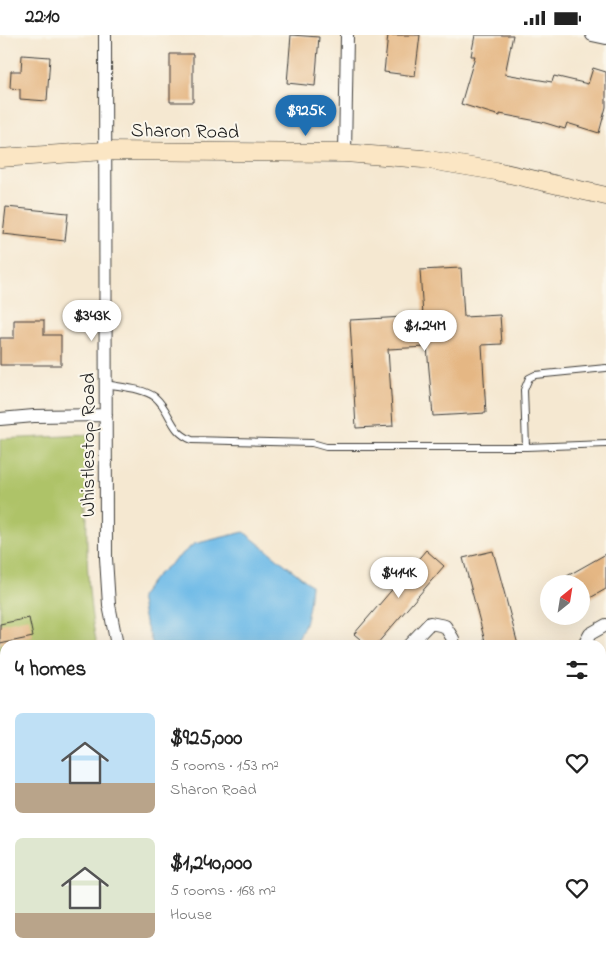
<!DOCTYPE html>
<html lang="en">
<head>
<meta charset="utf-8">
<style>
	body { margin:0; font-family:"Indie Flower",sans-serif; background:#f2f2f2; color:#222; height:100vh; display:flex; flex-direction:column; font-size:19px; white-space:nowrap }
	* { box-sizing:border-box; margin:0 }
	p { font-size:16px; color:#767676 }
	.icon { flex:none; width:28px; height:28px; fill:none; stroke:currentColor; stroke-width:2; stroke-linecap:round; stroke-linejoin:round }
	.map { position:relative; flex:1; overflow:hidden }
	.drawer { position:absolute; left:0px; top:605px; width:606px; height:321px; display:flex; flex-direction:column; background:#fff; border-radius:15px 15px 0 0; box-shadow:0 5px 20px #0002 }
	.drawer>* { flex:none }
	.needle { width:32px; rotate:30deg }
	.fabs { position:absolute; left:540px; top:540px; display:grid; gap:10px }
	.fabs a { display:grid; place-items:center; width:50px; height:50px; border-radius:50%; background:#fff; box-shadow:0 5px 20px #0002; font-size:25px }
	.price { position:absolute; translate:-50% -42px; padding:0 11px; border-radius:18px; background:#fff; color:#222; font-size:16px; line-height:32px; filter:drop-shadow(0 1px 2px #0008) }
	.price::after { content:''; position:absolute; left:50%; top:30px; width:15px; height:11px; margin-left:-8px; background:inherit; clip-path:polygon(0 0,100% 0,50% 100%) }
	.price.current { background:#1f6fb2; color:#fff }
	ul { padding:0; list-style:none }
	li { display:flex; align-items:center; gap:15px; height:125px; padding:0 15px }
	li span { display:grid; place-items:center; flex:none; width:140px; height:100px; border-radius:8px; color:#555 }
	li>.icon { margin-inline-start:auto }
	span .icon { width:60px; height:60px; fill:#fffc; stroke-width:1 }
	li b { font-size:21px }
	h2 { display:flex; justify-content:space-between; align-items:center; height:60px; padding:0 15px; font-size:21px }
	.status { display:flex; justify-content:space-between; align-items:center; height:35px; padding:0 25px; background:#fff; direction:ltr }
	.status svg { height:14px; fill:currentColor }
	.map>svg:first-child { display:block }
</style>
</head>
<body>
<div class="status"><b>22:10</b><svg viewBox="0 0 49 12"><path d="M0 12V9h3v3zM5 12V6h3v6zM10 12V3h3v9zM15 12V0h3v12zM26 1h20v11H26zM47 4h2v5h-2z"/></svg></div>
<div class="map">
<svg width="606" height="926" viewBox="0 0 606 926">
	<rect width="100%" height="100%" fill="#fbf7ec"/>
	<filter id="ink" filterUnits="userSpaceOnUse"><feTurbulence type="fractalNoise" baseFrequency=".02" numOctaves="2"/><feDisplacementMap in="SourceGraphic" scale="10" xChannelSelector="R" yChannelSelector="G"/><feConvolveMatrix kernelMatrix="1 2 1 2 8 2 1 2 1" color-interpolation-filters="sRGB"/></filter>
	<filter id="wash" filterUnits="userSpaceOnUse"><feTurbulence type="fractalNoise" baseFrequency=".0096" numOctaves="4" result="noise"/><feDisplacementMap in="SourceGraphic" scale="20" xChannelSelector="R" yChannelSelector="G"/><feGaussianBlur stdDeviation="1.12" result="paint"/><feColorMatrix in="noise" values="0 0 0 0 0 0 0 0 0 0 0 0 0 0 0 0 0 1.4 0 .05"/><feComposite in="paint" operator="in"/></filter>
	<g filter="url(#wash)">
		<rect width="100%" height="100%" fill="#f5e8d1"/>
		<path fill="#aec367" stroke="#657042" d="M88,400C88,470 82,541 97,610H5V784L0,775V404Z"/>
		<path fill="#6dbae7" stroke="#446b82" d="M244,497L311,550C309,572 308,592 293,610H153L145,587L140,562L156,541L194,509Z"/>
		<g id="blocks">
			<path fill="#e5b784" d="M291,0L319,2L315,51L287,48Z
				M388,0H420L415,41L384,37Z
				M475,0H513L505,39L552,47L554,41L588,49L593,33L606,37V72L599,98L567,88L565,94L542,87L500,79V81L461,69L475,21H471Z
				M170,19H193V67H170Z
				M22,20L50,22L47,66L20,64V54L10,53L11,36H21Z
				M6,172L68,178L65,206L3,199Z
				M461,233L464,282L500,280L502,309L482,310L486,378L433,381L427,312L388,314L393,391L356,393L350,285L423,281L420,235Z
				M14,285H44V300H61V330H0V303H14Z
				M426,515L444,531L376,610H367L354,599Z
				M493,516L500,541L518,610H486L463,523Z
				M606,519V554L581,568V549H553Z
				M29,583L33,602L0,609V589Z"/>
		</g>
	</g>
	<g filter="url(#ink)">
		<use href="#blocks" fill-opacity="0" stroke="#3d3b37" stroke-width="1"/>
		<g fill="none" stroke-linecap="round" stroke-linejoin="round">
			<g stroke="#3d3b37" stroke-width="8">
				<path id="service" d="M106,349C120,352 143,353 155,362C172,377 169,396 192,405L312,408L326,412H526L606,409
					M526,412L524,355L529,343L535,340L606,333"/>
			</g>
			<g stroke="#3d3b37" stroke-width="14">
				<path id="minor" d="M105,0L106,523L109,570L117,610
					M592,0L606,3
					M345,118L347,0
					M0,384L34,381L106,380
					M409,610L430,588L445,591L453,604L454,610
					M584,610L590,599L606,590
					M0,855L5,851
					M136,921L147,926
					M334,921L337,926
					M91,926L97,921
					M499,926L501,921
					M549,926L552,921"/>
			</g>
			<g stroke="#3d3b37" stroke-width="19">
				<path id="secondary" d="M0,123L105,116L345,118L423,124L496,136L606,161"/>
			</g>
			<use href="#service" stroke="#fff" stroke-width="6"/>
			<use href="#minor" stroke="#fff" stroke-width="12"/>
			<use href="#secondary" stroke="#fbe6c4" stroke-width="18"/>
		</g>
	</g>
	<g text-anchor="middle" stroke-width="4" stroke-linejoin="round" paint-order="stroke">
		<g font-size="20" fill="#1c1c1c" stroke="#fbf7ec">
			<text transform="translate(185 95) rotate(1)" y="7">Sharon Road</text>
			<text transform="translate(87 410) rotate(-90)" y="7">Whistlestop Road</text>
		</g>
	</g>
</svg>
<div class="fabs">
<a><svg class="needle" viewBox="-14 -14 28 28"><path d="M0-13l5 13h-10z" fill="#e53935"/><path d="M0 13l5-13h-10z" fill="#767676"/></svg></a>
</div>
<b class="price current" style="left:306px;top:102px">$925K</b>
<b class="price" style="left:92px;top:307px">$343K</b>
<b class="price" style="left:425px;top:317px">$1.24M</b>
<b class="price" style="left:399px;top:564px">$414K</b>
<section class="drawer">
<h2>4 homes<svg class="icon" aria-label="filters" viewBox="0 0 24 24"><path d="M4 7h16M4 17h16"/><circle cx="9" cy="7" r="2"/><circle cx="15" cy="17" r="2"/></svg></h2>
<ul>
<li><span style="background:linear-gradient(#bfe0f5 70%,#b9a48a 0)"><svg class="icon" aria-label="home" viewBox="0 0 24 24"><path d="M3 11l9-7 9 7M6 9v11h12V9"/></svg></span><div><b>$925,000</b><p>5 rooms · 153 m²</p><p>Sharon Road</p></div><svg class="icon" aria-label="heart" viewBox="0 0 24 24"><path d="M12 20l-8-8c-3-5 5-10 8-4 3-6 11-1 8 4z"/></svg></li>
<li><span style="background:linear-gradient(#dfe7d0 75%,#b9a48a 0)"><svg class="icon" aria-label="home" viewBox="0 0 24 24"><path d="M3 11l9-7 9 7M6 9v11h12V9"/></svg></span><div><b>$1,240,000</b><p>5 rooms · 168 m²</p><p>House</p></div><svg class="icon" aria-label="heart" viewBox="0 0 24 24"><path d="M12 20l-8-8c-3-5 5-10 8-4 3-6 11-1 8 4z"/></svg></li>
</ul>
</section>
</div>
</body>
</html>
